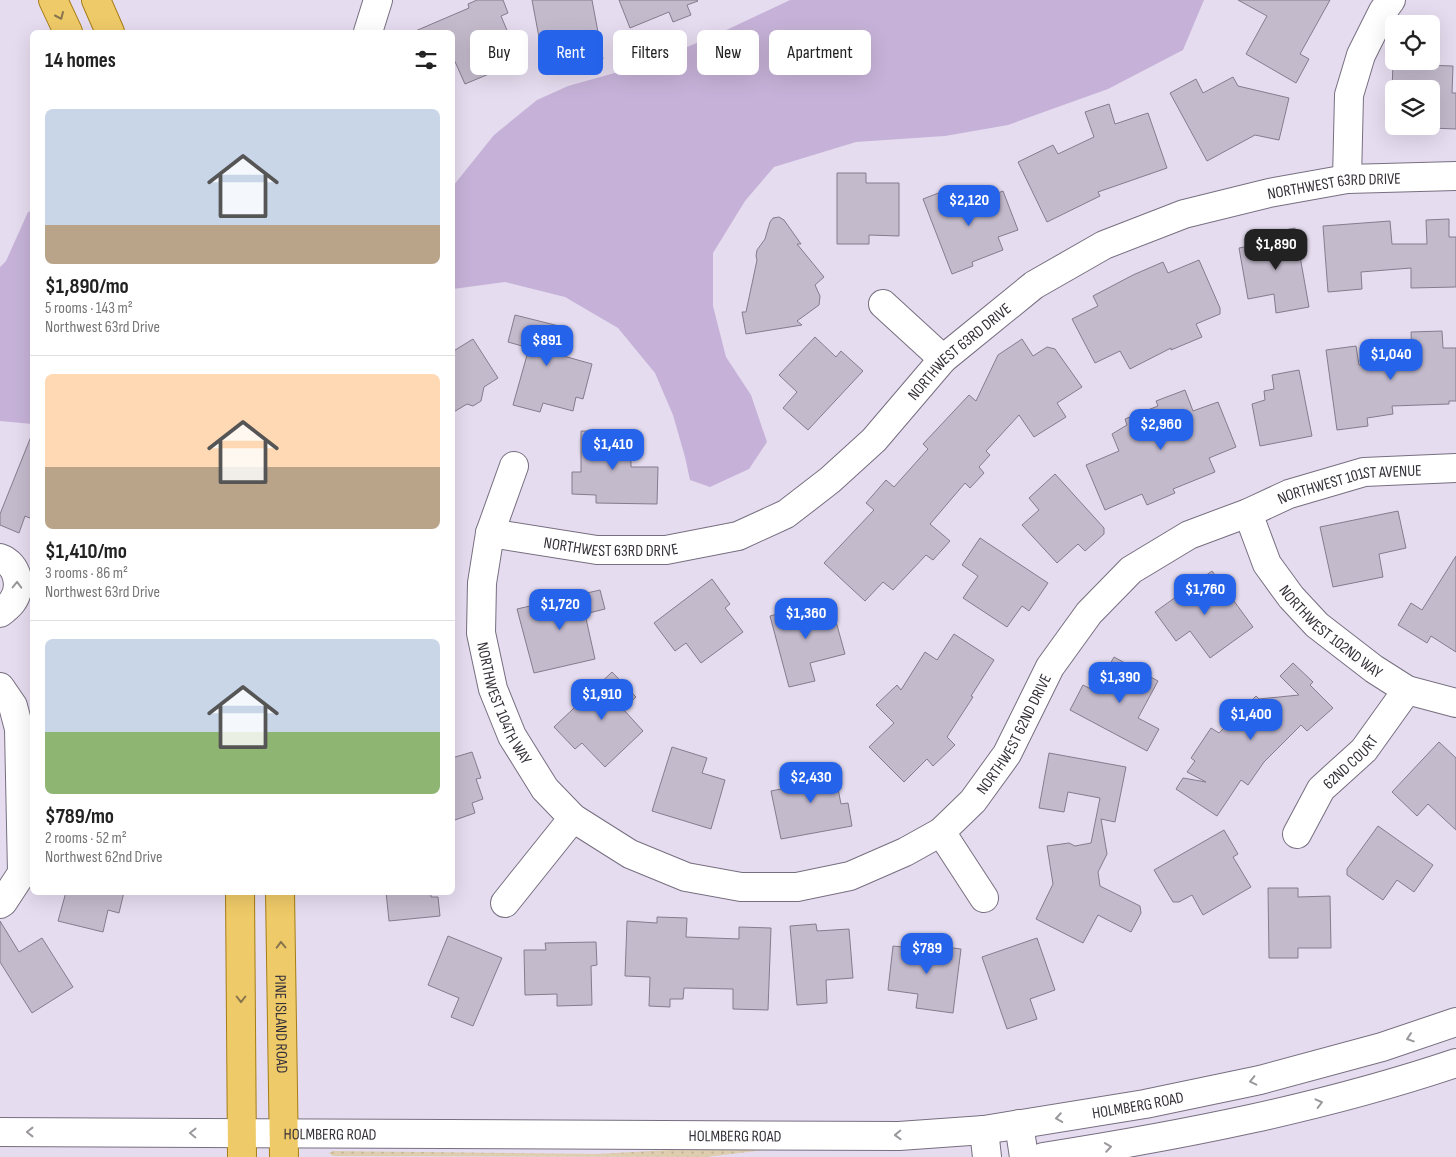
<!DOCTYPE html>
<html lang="en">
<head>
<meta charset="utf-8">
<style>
	body { margin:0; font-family:"Sofia Sans Condensed",sans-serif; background:#f2f2f2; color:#222; height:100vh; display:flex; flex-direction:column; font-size:19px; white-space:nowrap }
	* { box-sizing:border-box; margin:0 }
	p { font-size:16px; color:#767676 }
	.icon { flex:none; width:28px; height:28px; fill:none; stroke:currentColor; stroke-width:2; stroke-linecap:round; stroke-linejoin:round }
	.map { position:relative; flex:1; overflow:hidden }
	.sheet { position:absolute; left:30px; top:30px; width:425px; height:865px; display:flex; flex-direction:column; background:#fff; border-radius:8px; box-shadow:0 5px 20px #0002 }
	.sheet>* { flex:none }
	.banner { position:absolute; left:470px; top:30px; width:475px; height:45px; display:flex; gap:10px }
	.fabs { position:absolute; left:1385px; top:15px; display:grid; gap:10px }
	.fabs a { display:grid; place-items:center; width:55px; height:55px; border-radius:8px; background:#fff; box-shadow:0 5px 20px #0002; font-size:25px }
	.price { position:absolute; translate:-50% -42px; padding:0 11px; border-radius:10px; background:#2563eb; color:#fff; font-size:16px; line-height:32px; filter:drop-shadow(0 1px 2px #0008) }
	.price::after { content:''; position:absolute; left:50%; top:30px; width:15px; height:11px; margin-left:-8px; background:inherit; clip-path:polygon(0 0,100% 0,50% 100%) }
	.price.active { background:#222; color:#fff }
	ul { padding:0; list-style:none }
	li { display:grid; align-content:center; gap:10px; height:265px; padding:0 15px }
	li+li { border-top:1px solid #e0e0e0 }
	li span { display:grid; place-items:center; height:155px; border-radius:8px; color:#555 }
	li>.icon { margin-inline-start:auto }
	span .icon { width:90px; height:90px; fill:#fffc; stroke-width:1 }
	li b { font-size:21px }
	h2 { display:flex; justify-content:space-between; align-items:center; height:60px; padding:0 15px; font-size:21px }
	.chip { padding:0 18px; border-radius:8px; background:#fff; box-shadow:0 5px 20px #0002; font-size:18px; line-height:45px }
	.chip.active { background:#2563eb; color:#fff }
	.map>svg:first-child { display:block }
</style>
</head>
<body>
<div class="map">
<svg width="1456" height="1157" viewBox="0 0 1456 1157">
	<defs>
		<pattern id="grass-dots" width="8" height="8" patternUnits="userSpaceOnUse" patternTransform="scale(1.25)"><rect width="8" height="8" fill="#decdae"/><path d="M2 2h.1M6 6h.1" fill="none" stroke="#bfb096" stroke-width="1.8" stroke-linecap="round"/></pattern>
	</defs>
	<rect width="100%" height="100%" fill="#e5dcef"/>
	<path fill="url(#grass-dots)" d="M706,1148L851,1149L765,1150L706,1157L333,1156L329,1153L333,1151L597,1154Z"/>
	<path fill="#c6b2d8" d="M790,0H1204L1183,50L1108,89L1008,125L945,136L856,142L774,167L745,201L713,253V306L726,357L751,395L767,442L749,469L710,487L690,480L685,457L673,415L655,373L618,328L565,297L505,282L453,289V186L494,135L537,100L568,86L647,64L720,33Z
		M32,211V424L0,421V267L6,261L28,212Z"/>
	<path fill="#c3bacc" stroke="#857c8e" d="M477,0H503L508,13L501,16L520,61L465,84L452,55V32H413L469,8L468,4Z
		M532,0H592L603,59L575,64L571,43L541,48Z
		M619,0H697L698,1L687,5L691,15L673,22L669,12L630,28Z
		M1238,0H1330L1300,54L1309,59L1296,83L1246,54L1267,16Z
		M1393,64L1453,66L1452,93H1456V129L1431,128V89H1392Z
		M1233,77L1238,86L1289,98L1279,140L1255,135L1207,161L1170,93L1196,79L1203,93Z
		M1109,104L1115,124L1148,113L1167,168L1098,192L1100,196L1047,222L1018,162L1053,145L1058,154L1094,137L1085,112Z
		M837,173H866V183H899V236L869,235V244H837Z
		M954,187L962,207L1003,191L1018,230L998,237L1003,250L972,262L973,266L952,274L923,199Z
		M779,217L784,220L801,244H797L824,277L815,285L820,296L819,305L797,321L802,325L746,334L742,312H746L757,260L756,256L757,250L765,239L770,222L773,218Z
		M1449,219V237H1456V287L1411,288V268L1361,272L1362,289L1328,292L1323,226L1390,221L1392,244H1427L1426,220Z
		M1295,228L1309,307L1276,313L1274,294L1248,299L1239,248L1265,243L1263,234Z
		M1199,260L1220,308V314L1196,324L1202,337L1171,350V348L1130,369L1120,351L1095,363L1072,319L1098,306L1093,296L1133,275L1163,262L1168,273Z
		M515,315L567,328L560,355L592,364L583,399L576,397L573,411L543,403L540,412L513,405L529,348L508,342Z
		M1442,331L1443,348H1456V401H1449V404L1392,406L1393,414L1367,418L1368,426L1337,430L1326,350L1356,346L1359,365L1412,357L1411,332Z
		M815,337L836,357L841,351L863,371L808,430L783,408L797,392L779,375Z
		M473,339L498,378L484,387L481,401L473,406L467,404L452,413V352Z
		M1022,339L1033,356L1047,347L1055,349L1082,387L1057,403L1066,417L1034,437L1019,415L986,451L990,455L979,467L984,473L970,488L965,483L930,524L950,541L933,560L926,555L893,590L883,582L865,601L824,563L874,510L866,503L886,480L894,487L928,449L923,444L969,395L976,401L998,355Z
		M1299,370L1312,436L1260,446L1252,404L1265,400L1264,391L1274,389L1272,375Z
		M1185,390L1193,411L1218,402L1236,447L1209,458L1215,472L1173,489L1175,493L1147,505L1142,494L1105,510L1086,465L1119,451L1112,434L1127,425L1125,419L1158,406L1156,401Z
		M581,431L631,432V467H658L657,504L596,503V495L572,494V472H581Z
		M32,434V519L25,516L19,533L0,525V514Z
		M1055,474L1104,528V534L1085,551L1078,544L1057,563L1022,525L1039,510L1029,498Z
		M1398,511L1406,548L1379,554L1383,577L1333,587L1320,527Z
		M980,538L1048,583L1029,611L1022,606L1007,627L963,598L978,576L962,565Z
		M1456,556V652L1431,636L1427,643L1398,625L1411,603L1422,610Z
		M1212,571L1253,627L1210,658L1190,631L1176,641L1155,612Z
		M712,579L730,604L725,608L743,632L701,663L686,643L675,651L654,623Z
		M600,590L605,609L585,614L595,659L534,673L517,609Z
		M830,600L845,654L810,663L815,681L789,687L770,616Z
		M954,634L994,660L971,696L973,697L947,737L955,745L933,766L927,759L904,782L869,747L894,723L876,705L897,685L901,690L925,652L937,660Z
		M1114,657L1158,681L1138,718L1159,729L1147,751L1070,710L1083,685L1095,691Z
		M1293,663L1313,682L1310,685L1333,708L1307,731L1301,725L1264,762L1248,785L1241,780L1217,816L1176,789L1183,778L1206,782L1187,772L1195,761L1191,758L1211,728L1219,733L1256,696L1259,699L1299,695L1280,676Z
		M612,672L636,697L623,709L643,731L605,767L582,743L575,749L554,727Z
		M1439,742L1456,758V830L1428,804L1417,816L1392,792Z
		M672,747L707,758L702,773L725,780L711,829L652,811Z
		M472,752L481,778L476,779L483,799L472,803L475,813L452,821V758Z
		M1049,753L1126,767L1115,822L1101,819L1107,854L1098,872L1100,886L1140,906L1141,913L1131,932L1098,915L1083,943L1036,919L1053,884L1047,846L1069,843L1075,846L1091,843L1100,798L1068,792L1064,812L1039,808Z
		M833,763L841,804L848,803L852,826L781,839L771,791L801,785L798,769Z
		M1378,826L1433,865L1414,892L1397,880L1383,900L1347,875V869Z
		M1224,830L1238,854L1233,857L1251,887L1203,915L1192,895L1179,902H1173L1154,870Z
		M1268,888H1298V897L1330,896L1331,948H1298V958H1269Z
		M66,892H124L119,913L108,910L103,932L58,921Z
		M386,892H431V897H438L440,916L389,921Z
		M657,917L687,918L686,937L739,939V927L771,928L768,1010L733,1009V989L684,988L683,999H670V1007L649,1006L650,977L625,976L627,921L657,923Z
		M0,921L19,952L42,938L73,987L32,1013L0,962Z
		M816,924L817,931L849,929L853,978L826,980L827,1003L797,1005L790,926Z
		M448,936L502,958L473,1026L451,1017L459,998L428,985Z
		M1037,938L1055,990L1030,999L1037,1019L1007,1029L982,957Z
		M596,942L597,965L591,966L592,1005L557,1006V994L525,995L524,950H546L545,943Z
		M914,943L961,949L953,1013L916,1008L918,994L888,990L893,946L913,948Z"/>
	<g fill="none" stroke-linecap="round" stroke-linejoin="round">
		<g stroke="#776f80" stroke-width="30">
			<g id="minor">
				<path d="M368,32L378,0"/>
				<path d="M1347,179L1349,95L1361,55L1383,11L1391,0"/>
				<path d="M883,304L943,359"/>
				<path id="s1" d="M514,466L490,533L482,583L481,633L493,689L512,736L545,789L573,818L630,854L686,877L741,887H797L850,876L905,852L941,832L973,801L1007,754L1050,667L1089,613L1131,570L1189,535L1248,513L1289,494L1364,472L1456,468"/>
				<path id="s2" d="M1248,513L1267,564L1291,597L1317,625L1374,669L1407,690L1456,703"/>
				<path id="s3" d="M490,533L597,550H666L738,536L786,514L830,480L874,440L943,359L1034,285L1104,245L1184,214L1269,193L1347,179L1456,176"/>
				<path d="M0,558C18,564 23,588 12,602C9,606 4,610 0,613"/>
				<path d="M0,687L13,706L19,729L22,873L3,902L0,904"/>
				<path d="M941,832L984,898"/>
				<path id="s4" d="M1297,834L1321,789L1364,750L1407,690"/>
				<path d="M505,903L573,818"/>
				<path d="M1019,1124L1024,1157"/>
				<path d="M984,1130L987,1157"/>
				<path id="s5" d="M0,1132L899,1136L984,1130L1145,1104L1260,1080L1382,1047L1456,1022"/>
				<path d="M1043,1157C1183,1135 1322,1108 1456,1063"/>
			</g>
		</g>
		<g stroke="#a67d16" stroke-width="30">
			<g id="major">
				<path d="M53,0L68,32"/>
				<path d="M96,0L110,32"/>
				<path d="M240,892L242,1157"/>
				<path id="s6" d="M280,892L284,1157"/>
			</g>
		</g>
		<use href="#minor" stroke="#fff" stroke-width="28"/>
		<use href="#major" stroke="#efca68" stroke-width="28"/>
	</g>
	<defs><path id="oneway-chevron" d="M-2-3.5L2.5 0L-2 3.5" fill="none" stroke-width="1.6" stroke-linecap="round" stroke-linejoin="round" transform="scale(1.25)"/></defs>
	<g stroke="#88754e">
		<use href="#oneway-chevron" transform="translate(60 16) rotate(66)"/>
		<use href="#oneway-chevron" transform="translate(281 945) rotate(-91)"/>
		<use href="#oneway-chevron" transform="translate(241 999) rotate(90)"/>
	</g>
	<g stroke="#9a989c">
		<use href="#oneway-chevron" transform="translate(17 585) rotate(-89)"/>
		<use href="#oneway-chevron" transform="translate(1410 1038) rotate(162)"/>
		<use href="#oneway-chevron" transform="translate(1253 1081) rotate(167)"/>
		<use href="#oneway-chevron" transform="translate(1319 1103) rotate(-14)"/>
		<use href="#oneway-chevron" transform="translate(1059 1118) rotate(171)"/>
		<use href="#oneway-chevron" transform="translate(30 1132) rotate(-180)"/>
		<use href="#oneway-chevron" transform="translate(193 1133) rotate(-179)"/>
		<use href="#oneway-chevron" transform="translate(898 1135) rotate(178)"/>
		<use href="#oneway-chevron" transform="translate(1108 1147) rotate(-9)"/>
	</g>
	<g text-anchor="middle" stroke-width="4.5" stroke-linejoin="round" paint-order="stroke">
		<g font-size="16" fill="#343038" stroke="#e5dcef">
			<text dy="6" stroke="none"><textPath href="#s3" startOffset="962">NORTHWEST 63RD DRIVE</textPath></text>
			<text dy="6" stroke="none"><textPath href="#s3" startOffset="542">NORTHWEST 63RD DRIVE</textPath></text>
			<text dy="6" stroke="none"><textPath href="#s1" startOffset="1342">NORTHWEST 101ST AVENUE</textPath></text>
			<text dy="6" stroke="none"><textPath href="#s3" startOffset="122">NORTHWEST 63RD DRIVE</textPath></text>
			<text dy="6" stroke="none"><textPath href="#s2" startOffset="148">NORTHWEST 102ND WAY</textPath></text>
			<text dy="6" stroke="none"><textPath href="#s1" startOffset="246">NORTHWEST 104TH WAY</textPath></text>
			<text dy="6" stroke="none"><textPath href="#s1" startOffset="901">NORTHWEST 62ND DRIVE</textPath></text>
			<text dy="6" stroke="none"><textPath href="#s4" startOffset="91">62ND COURT</textPath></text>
			<text dy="6" stroke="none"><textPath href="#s6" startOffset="132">PINE ISLAND ROAD</textPath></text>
			<text dy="6" stroke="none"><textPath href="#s5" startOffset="1140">HOLMBERG ROAD</textPath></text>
			<text dy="6" stroke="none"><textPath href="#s5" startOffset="330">HOLMBERG ROAD</textPath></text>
			<text dy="6" stroke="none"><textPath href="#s5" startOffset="735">HOLMBERG ROAD</textPath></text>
		</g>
	</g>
</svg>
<div class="fabs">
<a><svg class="icon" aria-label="locate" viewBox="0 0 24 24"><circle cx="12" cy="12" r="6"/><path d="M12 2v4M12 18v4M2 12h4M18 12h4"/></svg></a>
<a><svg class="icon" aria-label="layers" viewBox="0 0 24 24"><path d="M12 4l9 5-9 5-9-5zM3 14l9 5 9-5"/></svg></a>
</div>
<b class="price" style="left:969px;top:227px">$2,120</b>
<b class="price active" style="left:1276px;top:271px">$1,890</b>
<b class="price" style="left:547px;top:367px">$891</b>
<b class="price" style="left:1391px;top:381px">$1,040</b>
<b class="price" style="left:1161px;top:451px">$2,960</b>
<b class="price" style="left:613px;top:471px">$1,410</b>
<b class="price" style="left:1205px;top:616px">$1,760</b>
<b class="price" style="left:560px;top:631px">$1,720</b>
<b class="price" style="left:806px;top:640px">$1,360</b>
<b class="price" style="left:1120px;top:704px">$1,390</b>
<b class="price" style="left:602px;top:721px">$1,910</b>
<b class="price" style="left:1251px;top:741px">$1,400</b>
<b class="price" style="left:811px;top:804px">$2,430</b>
<b class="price" style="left:927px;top:975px">$789</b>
<div class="banner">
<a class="chip">Buy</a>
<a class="chip active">Rent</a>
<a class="chip">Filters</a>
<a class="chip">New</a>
<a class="chip">Apartment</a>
</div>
<section class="sheet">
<h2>14 homes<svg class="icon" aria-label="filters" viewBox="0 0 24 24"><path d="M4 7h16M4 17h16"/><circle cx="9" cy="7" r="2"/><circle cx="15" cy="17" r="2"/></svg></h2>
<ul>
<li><span style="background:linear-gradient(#c9d6e8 75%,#b9a48a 0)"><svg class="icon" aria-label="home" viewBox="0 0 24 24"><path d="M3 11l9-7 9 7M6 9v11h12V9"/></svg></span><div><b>$1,890/mo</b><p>5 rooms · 143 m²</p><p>Northwest 63rd Drive</p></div></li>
<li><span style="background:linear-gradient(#ffd9b3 60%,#b9a48a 0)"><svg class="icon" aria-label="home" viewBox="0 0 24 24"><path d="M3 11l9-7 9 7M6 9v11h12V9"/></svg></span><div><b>$1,410/mo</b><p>3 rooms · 86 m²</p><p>Northwest 63rd Drive</p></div></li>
<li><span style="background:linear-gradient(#c9d6e8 60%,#8fb573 0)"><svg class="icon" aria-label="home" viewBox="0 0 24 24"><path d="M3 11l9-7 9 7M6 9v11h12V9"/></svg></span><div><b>$789/mo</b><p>2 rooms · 52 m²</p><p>Northwest 62nd Drive</p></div></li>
</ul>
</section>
</div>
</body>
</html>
